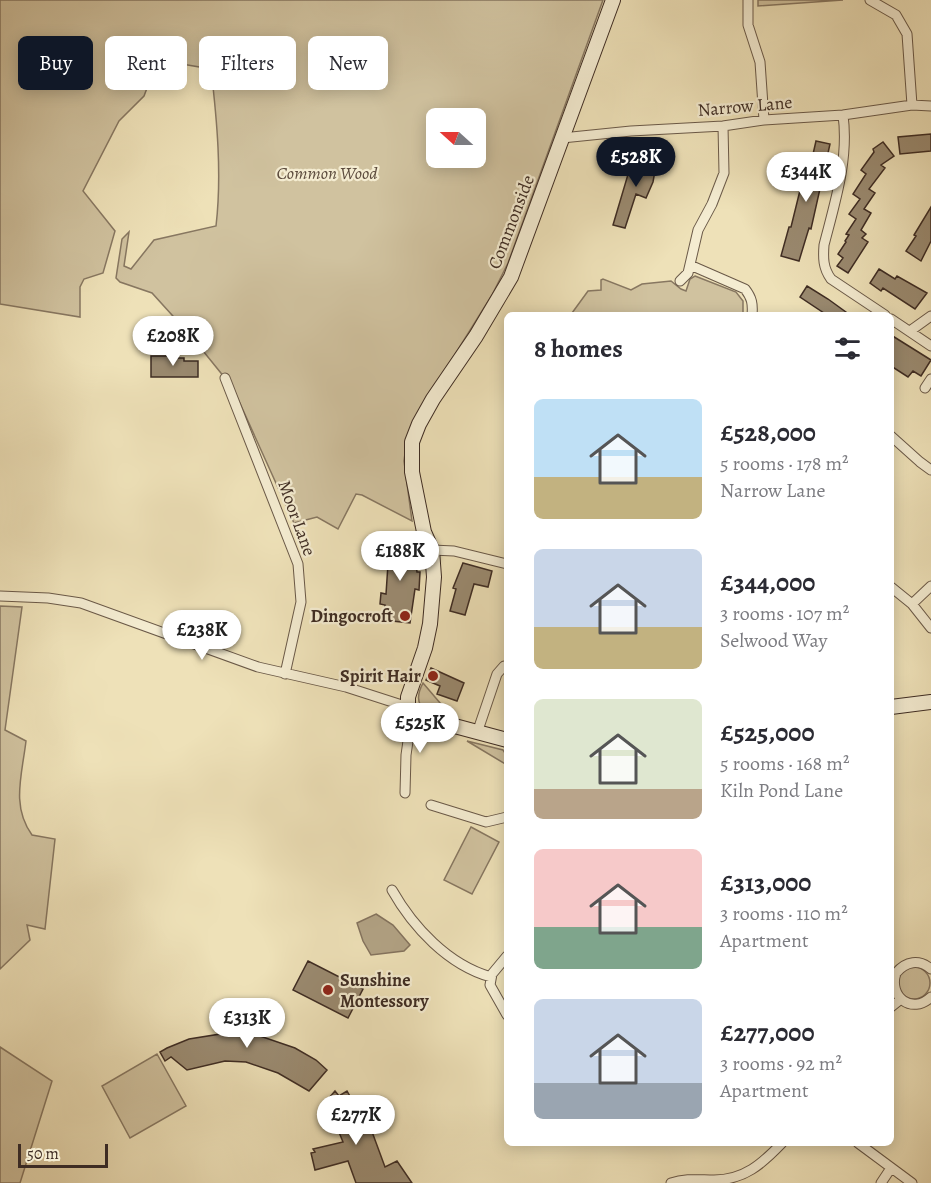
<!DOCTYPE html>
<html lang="en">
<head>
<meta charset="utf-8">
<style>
	body { margin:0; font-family:Alegreya,serif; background:#f7f7f7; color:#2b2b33; height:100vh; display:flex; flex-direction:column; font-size:22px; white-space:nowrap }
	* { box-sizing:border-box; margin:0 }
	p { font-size:20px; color:#7c7c81 }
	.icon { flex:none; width:33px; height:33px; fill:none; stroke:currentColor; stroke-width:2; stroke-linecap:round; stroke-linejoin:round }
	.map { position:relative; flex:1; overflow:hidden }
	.sheet { position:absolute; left:504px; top:312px; width:390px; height:834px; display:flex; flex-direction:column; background:#fff; border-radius:9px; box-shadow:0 3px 15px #0003 }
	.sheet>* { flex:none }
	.guide { position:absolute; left:18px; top:36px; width:396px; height:54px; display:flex; gap:12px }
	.needle { width:39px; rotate:291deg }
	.buttons { position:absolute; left:426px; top:108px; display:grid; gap:12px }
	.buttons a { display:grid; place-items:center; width:60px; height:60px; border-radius:9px; background:#fff; box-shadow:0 3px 15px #0003; font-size:30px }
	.scale { position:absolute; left:18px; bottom:15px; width:90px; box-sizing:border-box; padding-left:6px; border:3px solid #3e2c23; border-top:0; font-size:16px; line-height:21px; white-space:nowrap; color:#3e2c23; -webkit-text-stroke:4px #f4ecd1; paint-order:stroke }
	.price { position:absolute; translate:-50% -51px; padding:0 14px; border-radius:21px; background:#fff; color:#222; font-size:20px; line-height:39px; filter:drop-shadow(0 2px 3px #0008) }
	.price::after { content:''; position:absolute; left:50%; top:36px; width:18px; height:14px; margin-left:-9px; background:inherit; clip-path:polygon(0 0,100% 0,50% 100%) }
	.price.current { background:#111827; color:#fff }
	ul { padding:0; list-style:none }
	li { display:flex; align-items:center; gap:18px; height:150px; padding:0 30px }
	li span { display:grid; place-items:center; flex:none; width:168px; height:120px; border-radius:9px; color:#555 }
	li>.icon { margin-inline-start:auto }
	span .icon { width:72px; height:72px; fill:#fffc; stroke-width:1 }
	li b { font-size:26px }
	h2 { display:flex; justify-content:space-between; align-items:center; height:72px; padding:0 30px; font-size:26px }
	.chip { padding:0 21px; border-radius:9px; background:#fff; box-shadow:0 3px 15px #0003; font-size:21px; line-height:54px }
	.chip.current { background:#111827; color:#fff }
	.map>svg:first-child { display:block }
</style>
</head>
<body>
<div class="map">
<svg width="931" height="1183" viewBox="0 0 931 1183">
	<rect width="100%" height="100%" fill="#eee1b8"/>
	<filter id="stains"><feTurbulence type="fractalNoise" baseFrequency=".00333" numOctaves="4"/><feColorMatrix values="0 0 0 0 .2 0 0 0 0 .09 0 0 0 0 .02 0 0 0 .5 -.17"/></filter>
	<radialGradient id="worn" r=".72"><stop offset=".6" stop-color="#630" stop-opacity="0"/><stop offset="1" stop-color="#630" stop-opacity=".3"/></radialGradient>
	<path fill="#d0c29f" stroke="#877761" stroke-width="1.5" fill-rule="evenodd" d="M0,0H603L508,263L492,295L419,412L407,438L404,461L412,521L362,495L356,494L338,529L317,517L294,523L233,388L191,336L152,293L120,282L116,278L122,239L129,232L124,266L131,269L154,240L216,226C222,175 217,120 211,69L170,62L162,69L155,67L144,96L119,121L83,191L115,231L103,273L84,279L80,287V317L0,304ZM436,118H476V158H436Z
		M758,0H843L758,6Z
		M695,276L736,292L743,301V315H576L572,313L588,291L601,290V280L603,279L631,290L642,284L671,281L681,289L686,291L690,279Z
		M0,606L22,607L5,730L26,741C22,775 11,806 32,835L55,839L45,929L27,925L30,940L0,969Z
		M423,683L446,710L445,713L441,715C422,710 412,704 423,683Z
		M467,741L503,750L507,756V765Z
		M471,827L499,842L472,894L444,880Z
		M898 983a16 16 0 1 1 32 0a16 16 0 1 1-32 0Z
		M0,1047L52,1081L20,1183H0Z
		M157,1054L186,1106L130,1138L102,1086Z"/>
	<path fill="#b2a385" stroke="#84735e" stroke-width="1.5" d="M376,914L393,925L410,945L404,951L371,955L363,941L357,923Z"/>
	<path fill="#9a8a70" stroke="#3e2c23" stroke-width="1.5" d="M931,134V151L900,154L898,137Z
		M816,141L830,144L811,229L809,228L799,261L781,256L789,227H791L807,162L811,163Z
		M883,142L894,156L881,165L885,168L869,189L875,193L864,209L871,213L861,230L866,234L862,238L868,242L848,273L837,266L843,258L838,254L846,242L845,241L849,235L846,234L856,219L849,214L860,199L853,194L866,174L861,170L874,152L873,149Z
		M655,156V159L657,160L653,182L646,198L636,194L625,228L613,225L629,171L635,172L637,157Z
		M931,207V241L921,261L906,251L916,236L914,235Z
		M879,269L895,279L897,276L927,293L915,309L883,288L881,291L870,283Z
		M807,286L828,299L850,315H827L800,297Z
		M891,335L931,360L921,376L913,371L908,377L891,366Z
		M151,356H176V358H184V361H198V377H151Z
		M403,541L404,547L414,546L417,572H420L419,590L415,589L410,623L383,620L385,605L380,604L381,593L386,594L388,564H386L385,549L387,548V542Z
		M463,563L492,571L488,587L474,584L465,615L450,611L456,589L453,588Z
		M431,668L464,683L457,701L437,694L440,686L426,680Z
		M308,961L363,989L348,1018L293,990Z
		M252,999L259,1004L264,1013L254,1034L295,1048L316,1060L327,1070L309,1091L278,1073L246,1062L225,1061L187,1070L171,1057L165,1061L160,1052L167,1048L189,1039L220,1034L219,1021L231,1020L237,1004L241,1000Z
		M335,1091L339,1096L347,1091L359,1112L364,1110L385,1167L397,1161L412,1183H356L348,1161L315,1170L311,1153L315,1152L313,1149L343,1142L336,1125L323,1105Z"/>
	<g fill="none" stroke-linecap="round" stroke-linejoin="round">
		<g stroke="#6a5948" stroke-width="11">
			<path id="street" d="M748,0V25L760,62L764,120
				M870,0L896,15L907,34L912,105
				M843,115C849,159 835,202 824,245C823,258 823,268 831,279L885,315
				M562,138L631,131L723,126L764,120L843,115L912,105L931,106
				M690,265L745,289C752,298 753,304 752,315
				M680,281L688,273L698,230L712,204L724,173L723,126
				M891,319L931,346
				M910,331L931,316
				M225,378L298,564L301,602L285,674
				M925,388L931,379
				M891,436L920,462L931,470
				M432,550L454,551L507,564
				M891,587L912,604L931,628
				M0,596L48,598L81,603L258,667L346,687L408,707
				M912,604L931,586
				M477,733L497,674L504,666H507
				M405,793L406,755L412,713
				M431,805L486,822L507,817
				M392,890C413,927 448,965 491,977
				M507,956L492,974L490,985L507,1015
				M931,969C919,959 906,961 896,973C888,997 912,1015 931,997
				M891,1007L901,999
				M858,1143L912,1183
				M671,1183C686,1178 699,1180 714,1180C744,1180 762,1164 782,1143
				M881,1183L891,1168"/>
		</g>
		<g stroke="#3e2c23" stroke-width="16">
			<path id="secondary" d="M891,707L931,702
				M507,740L421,717L412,713L408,707V697L425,648L430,624L434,577L432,550L424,532L412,472V442L419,424L433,399L476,336L511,277L613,0"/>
		</g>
		<use href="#street" stroke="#f4ecd1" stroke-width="9"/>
		<use href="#secondary" stroke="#f4ecd1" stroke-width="14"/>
	</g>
	<g fill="#8f2418" stroke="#f4ecd1" stroke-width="2">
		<circle cx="405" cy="616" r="6"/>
		<circle cx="433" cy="676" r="6"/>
		<circle cx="328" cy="990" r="6"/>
	</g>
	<g text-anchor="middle" stroke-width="4.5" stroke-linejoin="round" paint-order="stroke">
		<g font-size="18" fill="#3e2c23" stroke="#f4ecd1">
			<text transform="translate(745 106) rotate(-5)" y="6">Narrow Lane</text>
			<text transform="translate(511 222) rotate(-69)" y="6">Commonside</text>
			<text transform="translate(297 518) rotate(70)" y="6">Moor Lane</text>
		</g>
		<g font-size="18" font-style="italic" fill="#5b4a3c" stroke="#f4ecd1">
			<text x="327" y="179">Common Wood</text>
		</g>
		<g font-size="18" font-weight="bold" fill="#3e2c23" stroke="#f4ecd1" text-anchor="end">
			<text x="393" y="622">Dingocroft</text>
			<text x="421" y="682">Spirit Hair</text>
			<text x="340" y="986" text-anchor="start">Sunshine<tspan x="340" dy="21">Montessory</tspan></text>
		</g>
	</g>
	<rect width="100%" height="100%" filter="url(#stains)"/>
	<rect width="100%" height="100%" fill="url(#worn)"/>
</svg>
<div class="buttons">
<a><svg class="needle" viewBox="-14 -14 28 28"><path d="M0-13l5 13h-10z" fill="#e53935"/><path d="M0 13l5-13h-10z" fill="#7c7c81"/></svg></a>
</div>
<div class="scale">50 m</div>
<b class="price current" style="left:636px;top:188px">£528K</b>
<b class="price" style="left:806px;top:203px">£344K</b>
<b class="price" style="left:173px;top:367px">£208K</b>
<b class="price" style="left:400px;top:582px">£188K</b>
<b class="price" style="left:202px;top:661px">£238K</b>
<b class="price" style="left:420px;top:754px">£525K</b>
<b class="price" style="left:247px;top:1049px">£313K</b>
<b class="price" style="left:356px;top:1146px">£277K</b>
<div class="guide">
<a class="chip current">Buy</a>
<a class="chip">Rent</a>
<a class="chip">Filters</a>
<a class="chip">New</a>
</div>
<section class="sheet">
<h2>8 homes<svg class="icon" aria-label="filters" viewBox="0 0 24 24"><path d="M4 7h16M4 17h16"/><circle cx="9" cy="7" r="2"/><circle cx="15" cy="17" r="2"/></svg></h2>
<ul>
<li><span style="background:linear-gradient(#bfe0f5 65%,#c2b280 0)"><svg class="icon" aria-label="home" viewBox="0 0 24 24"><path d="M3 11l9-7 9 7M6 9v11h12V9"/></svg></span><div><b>£528,000</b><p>5 rooms · 178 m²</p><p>Narrow Lane</p></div></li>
<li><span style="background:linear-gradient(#c9d6e8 65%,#c2b280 0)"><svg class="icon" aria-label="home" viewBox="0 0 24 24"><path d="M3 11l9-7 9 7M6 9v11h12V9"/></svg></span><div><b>£344,000</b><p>3 rooms · 107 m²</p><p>Selwood Way</p></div></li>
<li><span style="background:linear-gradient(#dfe7d0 75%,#b9a48a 0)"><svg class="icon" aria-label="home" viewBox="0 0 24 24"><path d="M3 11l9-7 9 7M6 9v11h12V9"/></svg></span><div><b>£525,000</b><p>5 rooms · 168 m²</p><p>Kiln Pond Lane</p></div></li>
<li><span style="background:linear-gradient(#f6c9c9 65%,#7fa58c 0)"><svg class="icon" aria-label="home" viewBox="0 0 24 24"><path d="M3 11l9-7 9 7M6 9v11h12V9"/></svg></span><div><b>£313,000</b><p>3 rooms · 110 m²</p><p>Apartment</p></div></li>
<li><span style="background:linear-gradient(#c9d6e8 70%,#9aa5b1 0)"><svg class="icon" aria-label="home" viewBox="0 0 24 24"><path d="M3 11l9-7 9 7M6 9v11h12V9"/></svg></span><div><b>£277,000</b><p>3 rooms · 92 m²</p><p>Apartment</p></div></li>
</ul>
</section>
</div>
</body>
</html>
